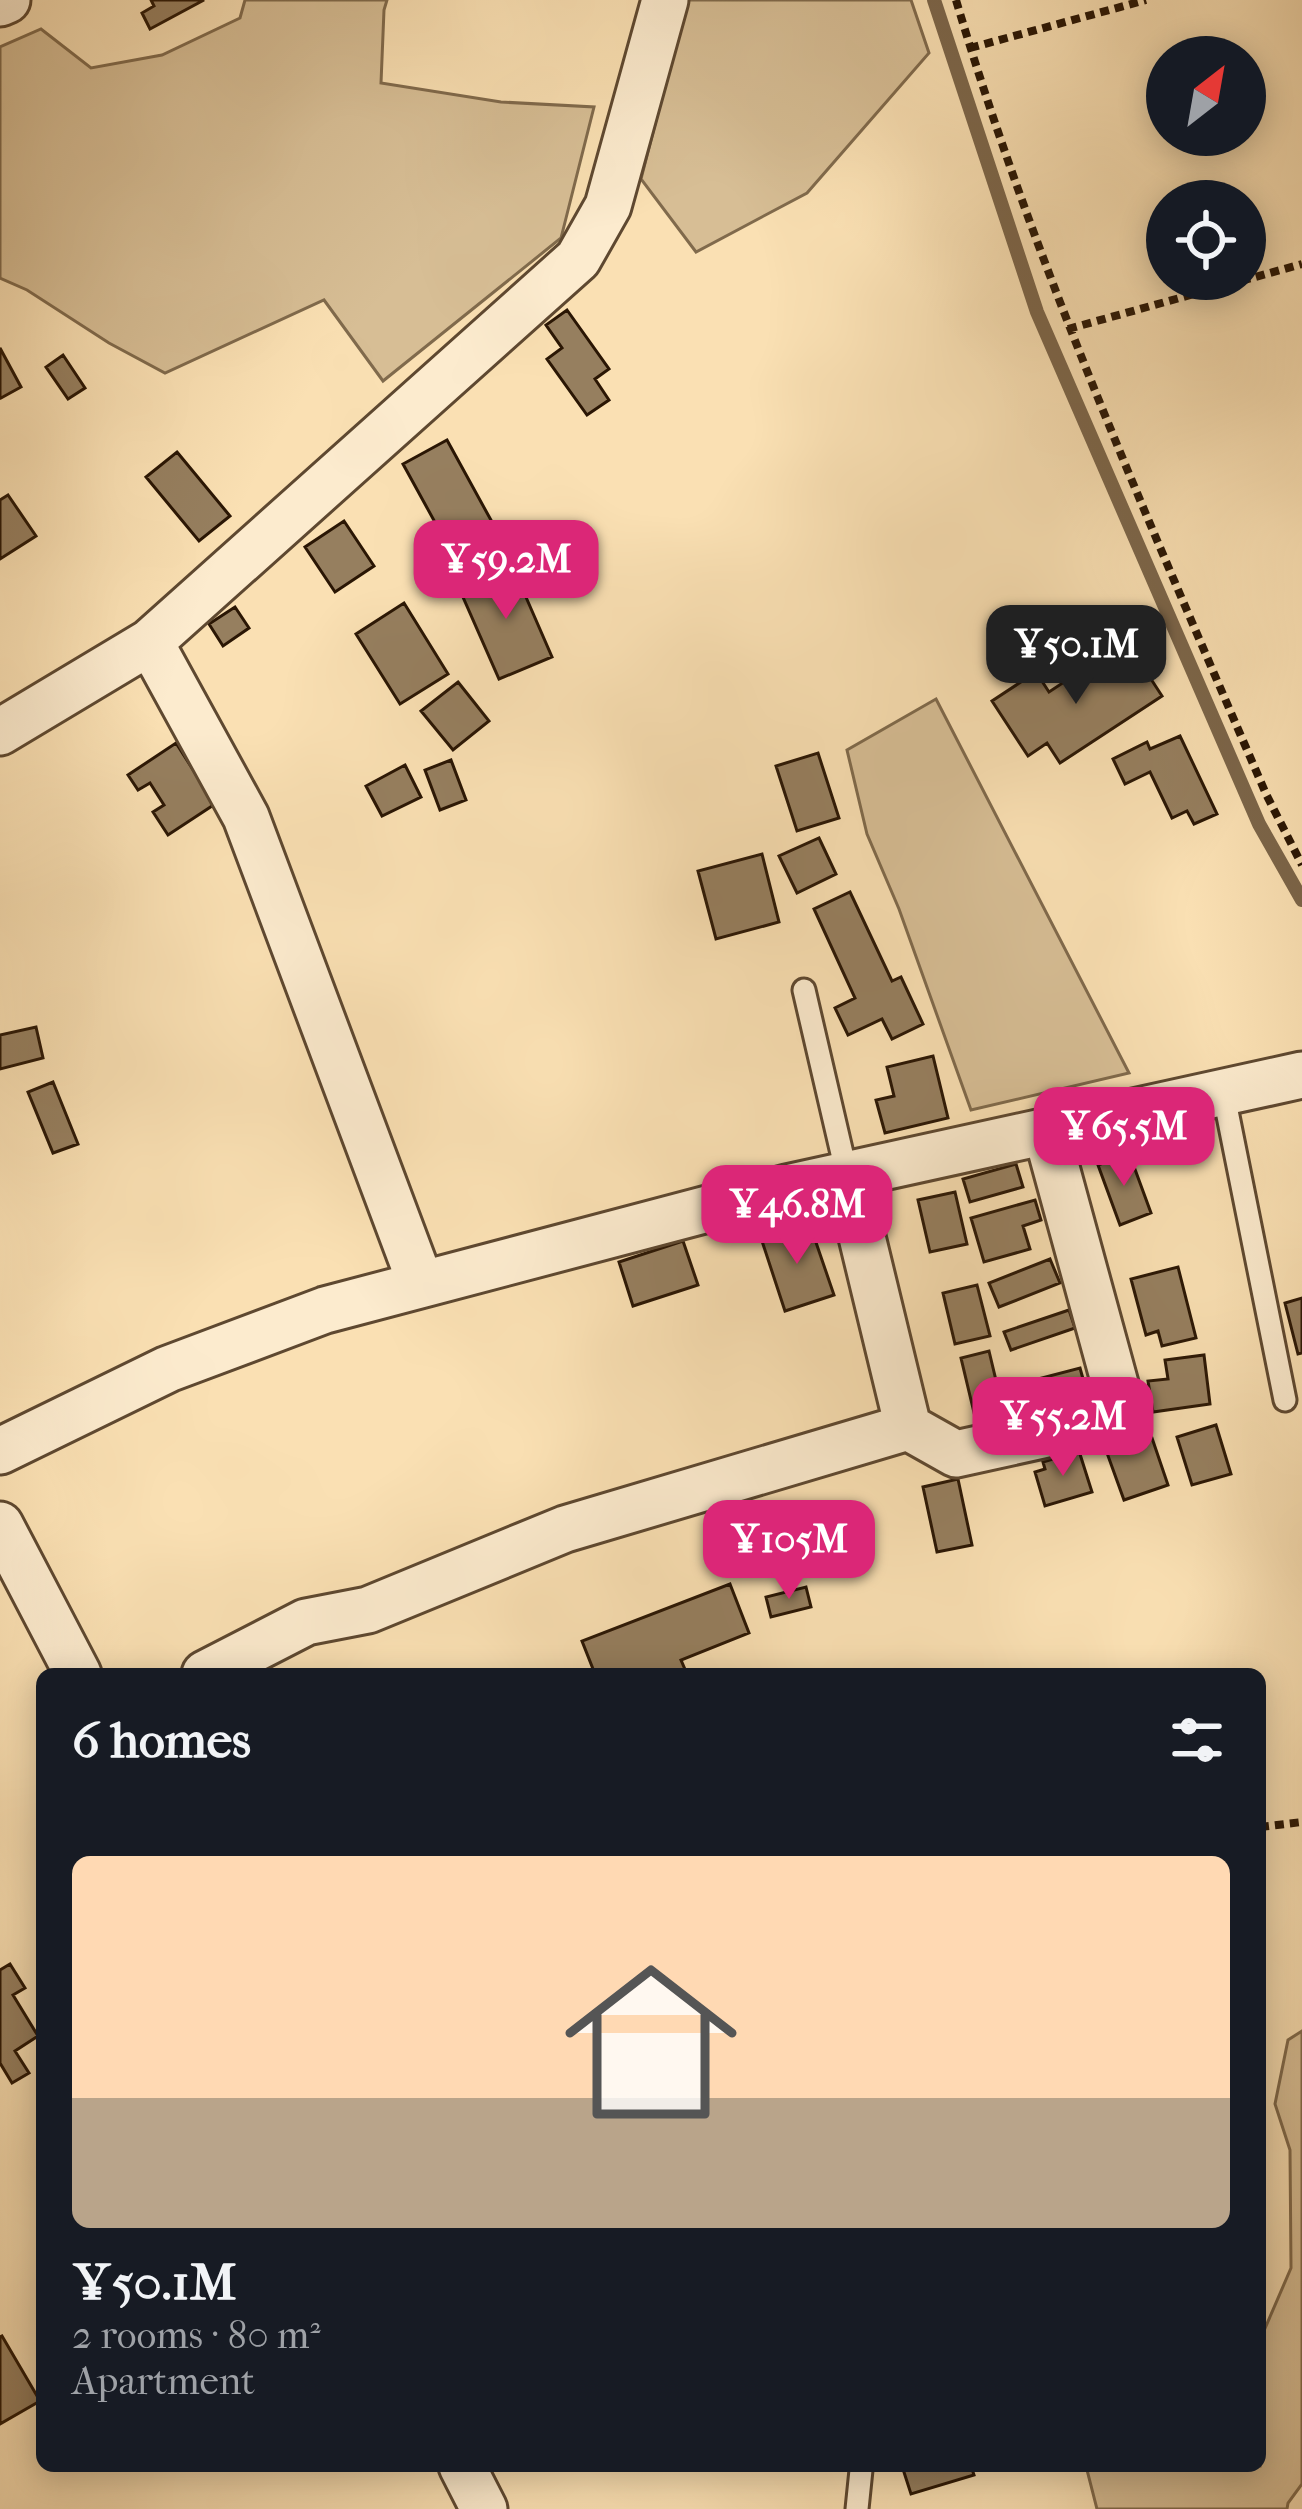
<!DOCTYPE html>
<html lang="en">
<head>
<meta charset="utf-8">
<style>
	body { margin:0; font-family:"IM FELL French Canon",serif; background:#20242c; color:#f1f3f6; height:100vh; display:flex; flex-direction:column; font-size:45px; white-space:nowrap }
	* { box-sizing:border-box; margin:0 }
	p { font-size:39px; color:#9ea1a6 }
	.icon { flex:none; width:66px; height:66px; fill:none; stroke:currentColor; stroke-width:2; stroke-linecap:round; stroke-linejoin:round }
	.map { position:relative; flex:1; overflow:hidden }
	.drawer { position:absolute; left:36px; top:1668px; width:1230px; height:804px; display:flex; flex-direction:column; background:#171b24; border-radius:18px; box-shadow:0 6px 30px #0003 }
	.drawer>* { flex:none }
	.needle { width:78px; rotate:31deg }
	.tools { position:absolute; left:1146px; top:36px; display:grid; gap:24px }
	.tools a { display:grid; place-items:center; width:120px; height:120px; border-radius:50%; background:#171b24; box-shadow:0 6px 30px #0003; font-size:60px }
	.price { position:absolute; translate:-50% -102px; padding:0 27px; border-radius:24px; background:#db2777; color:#fff; font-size:39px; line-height:78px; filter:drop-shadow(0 3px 6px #0008) }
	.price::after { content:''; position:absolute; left:50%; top:72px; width:36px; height:27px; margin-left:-18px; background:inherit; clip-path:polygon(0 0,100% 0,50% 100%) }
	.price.current { background:#222; color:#fff }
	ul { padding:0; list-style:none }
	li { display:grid; align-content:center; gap:24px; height:636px; padding:0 36px }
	li span { display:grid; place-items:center; height:372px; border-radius:18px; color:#555 }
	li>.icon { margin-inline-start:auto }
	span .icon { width:216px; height:216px; fill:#fffc; stroke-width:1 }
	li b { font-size:51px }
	h2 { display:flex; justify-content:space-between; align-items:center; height:144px; padding:0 36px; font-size:51px }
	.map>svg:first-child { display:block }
</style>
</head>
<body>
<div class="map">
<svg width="1302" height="2509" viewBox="0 0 1302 2509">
	<rect width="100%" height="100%" fill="#fae0b3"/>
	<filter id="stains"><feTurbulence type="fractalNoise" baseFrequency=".00167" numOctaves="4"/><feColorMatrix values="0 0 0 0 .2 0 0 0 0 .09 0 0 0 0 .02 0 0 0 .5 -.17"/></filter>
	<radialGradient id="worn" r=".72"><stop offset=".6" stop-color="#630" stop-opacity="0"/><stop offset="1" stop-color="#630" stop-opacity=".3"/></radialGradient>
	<path fill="#d7be95" stroke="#806a4c" stroke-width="3" d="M245,0H387L384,10L381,83L501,102L594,107L561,238L383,381L324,300L165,373L109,343L27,290L0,278V47L41,29L91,68L162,55L240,18Z
		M687,0H911L929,53L807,193L696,252L641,179Z
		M936,699L1129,1073L971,1110L899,909L867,834L847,750Z
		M1302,2031V2484L1288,2503L1287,2509H1097L1086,2466H1260V2340L1291,2268L1290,2150L1275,2104L1288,2040Z"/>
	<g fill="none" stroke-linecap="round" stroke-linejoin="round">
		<path stroke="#7c664a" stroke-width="14" d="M934,0L1037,312L1259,824L1302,900"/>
	</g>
	<path fill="#967f5f" stroke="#2a1604" stroke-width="3" d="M151,0H204L150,29L142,13L154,6Z
		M567,310L609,369L595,379L609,400L587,415L547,359L562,348L546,325Z
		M0,348L21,387L1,398L0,396Z
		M63,355L85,388L68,399L46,367Z
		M447,440L492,522L448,546L403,464Z
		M177,452L230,516L199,541L146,477Z
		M8,495L36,536L0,559V500Z
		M344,521L374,566L335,592L305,547Z
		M512,565L552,657L499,679L459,588Z
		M404,603L448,674L400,704L356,634Z
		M235,607L249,628L223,646L209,624Z
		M1136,656L1162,696L1060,763L1047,743L1028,756L992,701L1036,672L1049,692L1102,657L1112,672Z
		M458,682L489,721L453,750L421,711Z
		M1180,736L1217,814L1194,824L1187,811L1172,818L1150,772L1125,784L1113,759L1147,742L1150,749Z
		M176,743L215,804L168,835L153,812L164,805L150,783L138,790L128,775Z
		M818,753L839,818L797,831L776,766Z
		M451,760L466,800L440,810L425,770Z
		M405,765L421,797L382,816L366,786Z
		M819,838L836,874L797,893L779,856Z
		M762,854L779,922L716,939L698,871Z
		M850,892L892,981L901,977L923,1024L892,1039L882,1019L848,1035L835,1008L855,998L814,909Z
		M36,1027L43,1058L0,1069V1035Z
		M933,1056L948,1118L885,1133L876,1100L894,1096L887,1067Z
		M53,1082L78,1144L53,1153L28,1092Z
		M1129,1153L1151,1213L1120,1225L1098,1165Z
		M1016,1164L1023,1187L970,1202L963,1179Z
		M955,1192L967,1244L930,1252L918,1200Z
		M1035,1200L1041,1220L1023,1226L1030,1249L984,1262L971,1218Z
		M809,1222L834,1295L785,1311L761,1238Z
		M683,1241L698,1285L633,1306L619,1262Z
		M1050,1259L1060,1283L999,1307L989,1283Z
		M1178,1267L1196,1338L1162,1346L1158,1331L1146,1335L1131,1279Z
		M977,1285L990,1336L955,1344L943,1293Z
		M1302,1298V1353L1298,1354L1285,1303Z
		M1069,1310L1075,1328L1011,1350L1004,1332Z
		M989,1351L1004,1414L976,1421L961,1358Z
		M1204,1355L1210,1404L1153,1412L1148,1381L1168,1379L1165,1360Z
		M1080,1368L1088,1397L1038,1410L1030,1381Z
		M1216,1425L1231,1474L1192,1485L1177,1437Z
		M1152,1438L1168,1485L1124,1500L1107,1453Z
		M1079,1451L1092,1492L1045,1506L1035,1472L1045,1469L1043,1462Z
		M958,1479L972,1545L937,1552L923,1487Z
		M730,1584L749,1633L681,1660L687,1674H595L582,1641Z
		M806,1587L811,1607L771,1617L766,1597Z
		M10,1964L25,1988L13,1995L38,2036L15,2051L29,2073L12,2083L0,2063V1970Z
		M2,2336L40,2401L0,2424V2337Z
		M902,2466H971L974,2475L911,2494Z"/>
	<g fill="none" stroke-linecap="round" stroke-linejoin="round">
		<g stroke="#5e4830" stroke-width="27">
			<path id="lane" d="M804,990L847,1175
				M1223,1091L1285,1400
				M857,2509L861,2470"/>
		</g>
		<g stroke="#5e4830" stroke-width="51">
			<path id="street" d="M0,3L7,0
				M150,642L246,817L421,1284
				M0,732L150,642L578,259L608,206L665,0
				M847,1175L908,1427L956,1454L1124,1417L1046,1131
				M0,1451L168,1369L325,1310L787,1188L1302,1075
				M0,1525L78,1674
				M205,1674L306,1622L368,1610L565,1529L908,1427
				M462,2466L484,2509"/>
		</g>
		<path stroke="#2a1604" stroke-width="8" stroke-dasharray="9 6" stroke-linecap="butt" d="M956,0C1037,273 1154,533 1266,794L1302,865
			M970,48L1146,0
			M1068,329L1302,264
			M1260,1827L1302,1822"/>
		<use href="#lane" stroke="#fcebce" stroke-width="21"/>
		<use href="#street" stroke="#fcebce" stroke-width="45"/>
	</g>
	<rect width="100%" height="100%" filter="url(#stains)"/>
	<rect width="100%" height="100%" fill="url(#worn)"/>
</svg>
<div class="tools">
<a><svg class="needle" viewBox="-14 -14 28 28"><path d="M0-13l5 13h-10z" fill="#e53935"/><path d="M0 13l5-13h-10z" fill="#9ea1a6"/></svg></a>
<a><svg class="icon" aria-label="locate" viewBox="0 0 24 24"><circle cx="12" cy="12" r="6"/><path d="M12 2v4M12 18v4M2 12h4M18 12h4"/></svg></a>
</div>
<b class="price" style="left:506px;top:622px">¥59.2M</b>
<b class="price current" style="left:1076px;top:707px">¥50.1M</b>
<b class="price" style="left:1124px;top:1189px">¥65.5M</b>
<b class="price" style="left:797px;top:1267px">¥46.8M</b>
<b class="price" style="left:1063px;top:1479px">¥55.2M</b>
<b class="price" style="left:789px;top:1602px">¥105M</b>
<section class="drawer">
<h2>6 homes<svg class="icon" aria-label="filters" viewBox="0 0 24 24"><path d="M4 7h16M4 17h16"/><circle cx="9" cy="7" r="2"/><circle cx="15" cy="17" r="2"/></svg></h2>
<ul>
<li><span style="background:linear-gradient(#ffd9b3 65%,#b9a48a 0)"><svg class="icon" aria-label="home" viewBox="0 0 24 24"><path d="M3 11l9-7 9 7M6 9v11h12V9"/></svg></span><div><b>¥50.1M</b><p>2 rooms · 80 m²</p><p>Apartment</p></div></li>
</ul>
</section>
</div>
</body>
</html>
